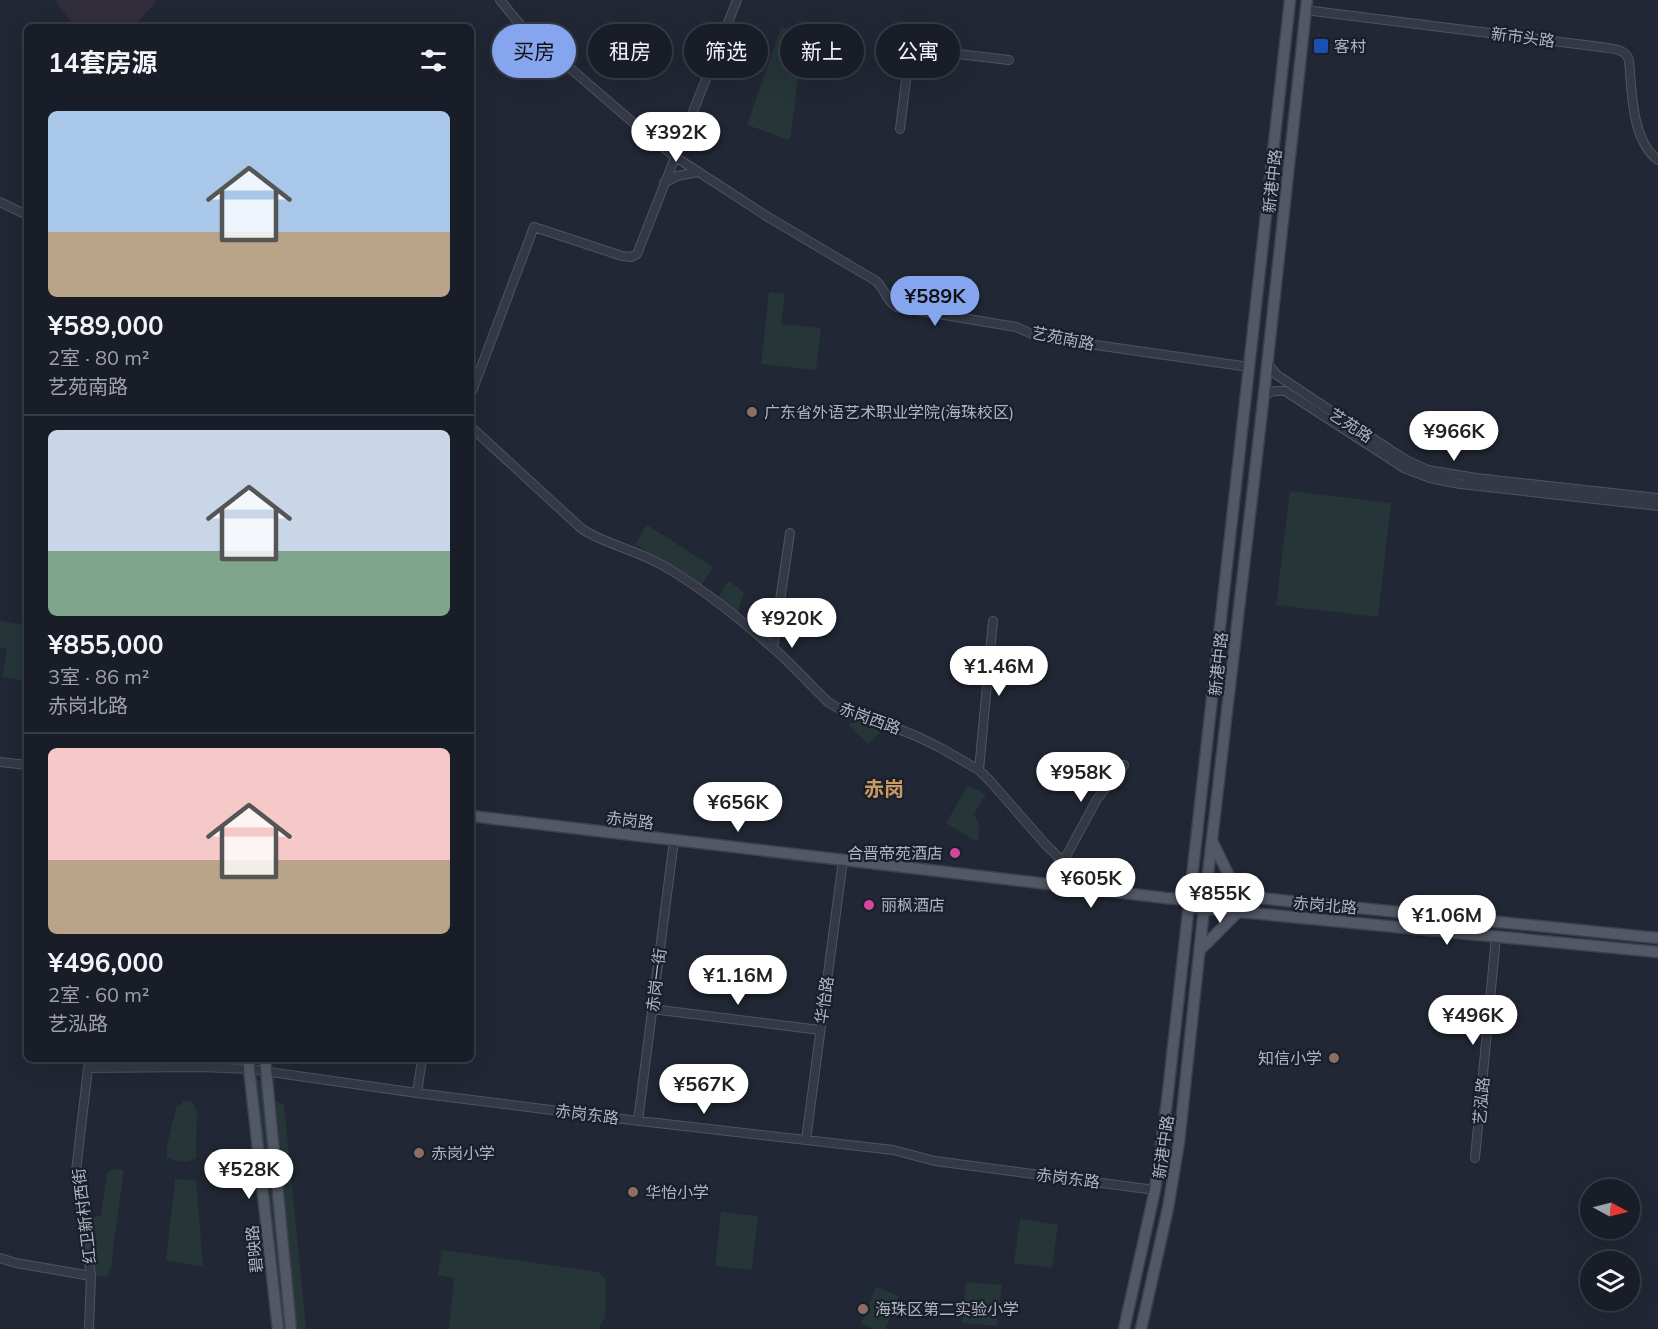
<!DOCTYPE html>
<html lang="zh">
<head>
<meta charset="utf-8">
<style>
	body { margin:0; font-family:Mulish,"Noto Sans SC",sans-serif; background:#22262f; color:#f1f3f6; height:100vh; display:flex; flex-direction:column; font-size:22px; white-space:nowrap }
	* { box-sizing:border-box; margin:0 }
	p { font-size:20px; color:#9fa2a7 }
	.icon { flex:none; width:33px; height:33px; fill:none; stroke:currentColor; stroke-width:2; stroke-linecap:round; stroke-linejoin:round }
	.map { position:relative; flex:1; overflow:hidden }
	.side { position:absolute; left:24px; top:24px; width:450px; height:1038px; display:flex; flex-direction:column; background:#191d27; border-radius:9px; box-shadow:0 6px 24px #0002,0 0 0 2px #373b44 }
	.side>* { flex:none }
	.hud { position:absolute; left:492px; top:24px; width:570px; height:54px; display:flex; gap:12px }
	.needle { width:39px; rotate:97deg }
	.controls { position:absolute; left:1580px; top:1179px; display:grid; gap:12px }
	.controls a { display:grid; place-items:center; width:60px; height:60px; border-radius:50%; background:#191d27; box-shadow:0 6px 24px #0002,0 0 0 2px #373b44; font-size:30px }
	.price { position:absolute; translate:-50% -51px; padding:0 14px; border-radius:21px; background:#fff; color:#222; font-size:20px; line-height:39px; filter:drop-shadow(0 2px 3px #0008) }
	.price::after { content:''; position:absolute; left:50%; top:36px; width:18px; height:14px; margin-left:-9px; background:inherit; clip-path:polygon(0 0,100% 0,50% 100%) }
	.price.selected { background:#86a5ef; color:#111 }
	ul { padding:0; list-style:none }
	li { display:grid; align-content:center; gap:12px; height:318px; padding:0 24px }
	li+li { border-top:2px solid #373b44 }
	li span { display:grid; place-items:center; height:186px; border-radius:9px; color:#555 }
	li>.icon { margin-inline-start:auto }
	span .icon { width:108px; height:108px; fill:#fffc; stroke-width:1 }
	li b { font-size:26px }
	h2 { display:flex; justify-content:space-between; align-items:center; height:72px; padding:0 24px; font-size:26px }
	.pill { padding:0 21px; border-radius:27px; background:#191d27; box-shadow:0 6px 24px #0002,0 0 0 2px #373b44; font-size:21px; line-height:54px }
	.pill.selected { background:#86a5ef; color:#111 }
	.map>svg:first-child { display:block }
</style>
</head>
<body>
<div class="map">
<svg width="1658" height="1329" viewBox="0 0 1658 1329">
	<rect width="100%" height="100%" fill="#212734"/>
	<path fill="#312e3a" d="M55,0H157L134,27H78L71,22Z"/>
	<path fill="#263538" d="M781,27L796,31L784,65L799,71L790,140L747,125Z
		M769,292L785,294L781,324L821,328L816,370L761,364Z
		M1290,491L1391,503L1378,617L1276,605Z
		M647,525L713,567L701,586L635,544Z
		M729,581L744,592L737,615L717,599Z
		M0,621L27,625L26,681L2,677L7,649L0,648Z
		M862,719L883,726L880,733L868,744L848,725Z
		M968,785L986,795L974,813L980,828L977,842L946,823Z
		M265,1079L289,1329H279L254,1081Z
		M184,1101L193,1102L197,1113L196,1158C186,1164 178,1161 167,1158V1146L176,1108Z
		M276,1102L284,1104L306,1329H296Z
		M113,1169L124,1170L113,1249L112,1265L107,1277L95,1276L91,1266L89,1219L101,1215L107,1173Z
		M175,1179L196,1180L203,1267L166,1260Z
		M721,1212L758,1216L752,1270L715,1266Z
		M1020,1219L1058,1225L1052,1268L1014,1263Z
		M442,1250L599,1272L606,1280L605,1317L598,1329H449L454,1278L438,1275Z
		M966,1282L1002,1285L997,1326L962,1323Z
		M876,1287L899,1296L885,1329H874L861,1324Z"/>
	<g fill="none" stroke-linecap="round" stroke-linejoin="round">
		<g stroke="#4e5460" stroke-width="10">
			<path id="minor" d="M500,0L522,27L541,43L644,132L674,156L768,217L876,281C885,289 887,302 897,307L1016,327L1032,334L1047,338L1249,367
				M1305,10L1601,47C1612,49 1625,48 1629,60C1632,90 1631,140 1658,160
				M882,45L1009,60
				M900,129L910,48
				M664,183L677,176L698,172
				M0,202L27,215
				M1267,363L1277,375L1319,403L1392,451L1408,461L1428,470L1476,478L1658,498
				M471,394L534,227L622,256L631,257L637,254L737,0
				M1264,394L1275,391H1285L1404,468L1430,478L1460,484L1658,506
				M471,427L582,529C607,545 636,550 662,565C701,587 738,617 772,647C792,664 809,684 828,702L838,708L852,714L881,722L916,736L939,747L979,770L991,782L1045,844L1091,889
				M773,648L790,533
				M0,762L27,765
				M979,770L993,621
				M1063,862L1097,799L1124,765
				M652,1009L820,1030
				M417,1093L422,1059
				M638,1121L674,840
				M806,1140L843,860
				M1475,1158L1496,937
				M0,1258L16,1263L91,1276
				M89,1329L91,1276L76,1171L88,1068L201,1067L249,1069L417,1093L614,1118L893,1150L935,1161L1155,1190"/>
		</g>
		<g stroke="#3d434e" stroke-width="13">
			<path id="major" d="M471,816L1166,898L1189,900L1206,896H1239L1658,938
				M1213,843L1239,896
				M1198,908L1658,952
				M1200,950L1238,912
				M248,1059L278,1329
				M265,1059L291,1329
				M1124,1329L1155,1190L1167,1101L1290,0
				M1141,1329L1168,1208L1179,1142L1204,908L1264,394L1307,0"/>
		</g>
		<use href="#minor" stroke="#343945" stroke-width="8"/>
		<use href="#major" stroke="#525865" stroke-width="10"/>
	</g>
	<rect fill="#1a4fb4" stroke="#1a1f29" stroke-width="2" x="1313" y="38" width="16" height="16" rx="3"/>
	<g fill="#8d6e63" stroke="#1a1f29" stroke-width="2">
		<circle cx="752" cy="412" r="6"/>
		<circle cx="1334" cy="1058" r="6"/>
		<circle cx="419" cy="1153" r="6"/>
		<circle cx="633" cy="1192" r="6"/>
		<circle cx="863" cy="1309" r="6"/>
	</g>
	<g fill="#d1479c" stroke="#1a1f29" stroke-width="2">
		<circle cx="955" cy="853" r="6"/>
		<circle cx="869" cy="905" r="6"/>
	</g>
	<g text-anchor="middle" stroke-width="4.5" stroke-linejoin="round" paint-order="stroke">
		<g font-size="16" fill="#aeb4c2" stroke="#1a1f29">
			<text transform="translate(1523 37) rotate(7)" y="6">新市头路</text>
			<text transform="translate(1272 181) rotate(-84)" y="6">新港中路</text>
			<text transform="translate(1063 338) rotate(11)" y="6">艺苑南路</text>
			<text transform="translate(1351 425) rotate(33)" y="6">艺苑路</text>
			<text transform="translate(1218 664) rotate(-84)" y="6">新港中路</text>
			<text transform="translate(870 718) rotate(20)" y="6">赤岗西路</text>
			<text transform="translate(630 820) rotate(7)" y="6">赤岗路</text>
			<text transform="translate(1325 905) rotate(5)" y="6">赤岗北路</text>
			<text transform="translate(656 980) rotate(-83)" y="6">赤岗一街</text>
			<text transform="translate(824 1000) rotate(-82)" y="6">华怡路</text>
			<text transform="translate(1481 1101) rotate(-85)" y="6">艺泓路</text>
			<text transform="translate(587 1114) rotate(7)" y="6">赤岗东路</text>
			<text transform="translate(1163 1147) rotate(-82)" y="6">新港中路</text>
			<text transform="translate(1068 1178) rotate(7)" y="6">赤岗东路</text>
			<text transform="translate(84 1216) rotate(-97)" y="6">红卫新村西街</text>
			<text transform="translate(254 1249) rotate(-96)" y="6">碧映路</text>
		</g>
		<g font-size="16" fill="#aeb4c2" stroke="#1a1f29" text-anchor="start">
			<text x="1334" y="52">客村</text>
			<text x="764" y="418">广东省外语艺术职业学院(海珠校区)</text>
			<text x="943" y="859" text-anchor="end">合晋帝苑酒店</text>
			<text x="881" y="911">丽枫酒店</text>
			<text x="1322" y="1064" text-anchor="end">知信小学</text>
			<text x="431" y="1159">赤岗小学</text>
			<text x="645" y="1198">华怡小学</text>
			<text x="875" y="1315">海珠区第二实验小学</text>
		</g>
		<g font-size="20" font-weight="bold" fill="#ca9861" stroke="#1a1f29">
			<text x="884" y="796">赤岗</text>
		</g>
	</g>
</svg>
<div class="controls">
<a><svg class="needle" viewBox="-14 -14 28 28"><path d="M0-13l5 13h-10z" fill="#e53935"/><path d="M0 13l5-13h-10z" fill="#9fa2a7"/></svg></a>
<a><svg class="icon" aria-label="layers" viewBox="0 0 24 24"><path d="M12 4l9 5-9 5-9-5zM3 14l9 5 9-5"/></svg></a>
</div>
<b class="price" style="left:676px;top:163px">¥392K</b>
<b class="price selected" style="left:935px;top:327px">¥589K</b>
<b class="price" style="left:1454px;top:462px">¥966K</b>
<b class="price" style="left:792px;top:649px">¥920K</b>
<b class="price" style="left:999px;top:697px">¥1.46M</b>
<b class="price" style="left:1081px;top:803px">¥958K</b>
<b class="price" style="left:738px;top:833px">¥656K</b>
<b class="price" style="left:1091px;top:909px">¥605K</b>
<b class="price" style="left:1220px;top:924px">¥855K</b>
<b class="price" style="left:1447px;top:946px">¥1.06M</b>
<b class="price" style="left:738px;top:1006px">¥1.16M</b>
<b class="price" style="left:1473px;top:1046px">¥496K</b>
<b class="price" style="left:704px;top:1115px">¥567K</b>
<b class="price" style="left:249px;top:1200px">¥528K</b>
<div class="hud">
<a class="pill selected">买房</a>
<a class="pill">租房</a>
<a class="pill">筛选</a>
<a class="pill">新上</a>
<a class="pill">公寓</a>
</div>
<section class="side">
<h2>14套房源<svg class="icon" aria-label="filters" viewBox="0 0 24 24"><path d="M4 7h16M4 17h16"/><circle cx="9" cy="7" r="2"/><circle cx="15" cy="17" r="2"/></svg></h2>
<ul>
<li><span style="background:linear-gradient(#a9c7e8 65%,#b9a48a 0)"><svg class="icon" aria-label="home" viewBox="0 0 24 24"><path d="M3 11l9-7 9 7M6 9v11h12V9"/></svg></span><div><b>¥589,000</b><p>2室 · 80 m²</p><p>艺苑南路</p></div></li>
<li><span style="background:linear-gradient(#c9d6e8 65%,#7fa58c 0)"><svg class="icon" aria-label="home" viewBox="0 0 24 24"><path d="M3 11l9-7 9 7M6 9v11h12V9"/></svg></span><div><b>¥855,000</b><p>3室 · 86 m²</p><p>赤岗北路</p></div></li>
<li><span style="background:linear-gradient(#f6c9c9 60%,#b9a48a 0)"><svg class="icon" aria-label="home" viewBox="0 0 24 24"><path d="M3 11l9-7 9 7M6 9v11h12V9"/></svg></span><div><b>¥496,000</b><p>2室 · 60 m²</p><p>艺泓路</p></div></li>
</ul>
</section>
</div>
</body>
</html>
